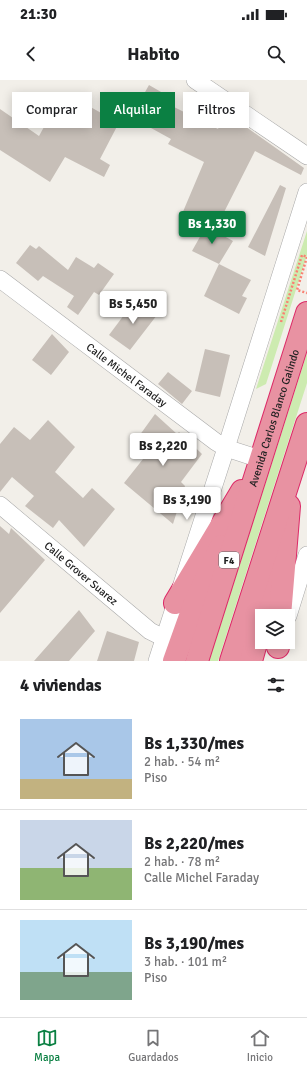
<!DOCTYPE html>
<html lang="es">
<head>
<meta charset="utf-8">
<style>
	body { margin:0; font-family:Signika,sans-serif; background:#f6f6f6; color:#202124; height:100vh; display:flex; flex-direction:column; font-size:15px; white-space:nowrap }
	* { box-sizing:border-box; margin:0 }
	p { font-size:13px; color:#757577 }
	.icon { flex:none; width:22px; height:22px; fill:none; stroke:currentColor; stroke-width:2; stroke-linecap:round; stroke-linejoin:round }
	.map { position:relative; height:581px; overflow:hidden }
	.panel { display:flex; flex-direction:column; background:#fff; flex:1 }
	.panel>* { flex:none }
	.banner { position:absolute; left:12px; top:12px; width:283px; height:36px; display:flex; gap:8px }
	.buttons { position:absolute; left:255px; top:529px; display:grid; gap:8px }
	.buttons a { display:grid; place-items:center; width:40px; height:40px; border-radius:0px; background:#fff; box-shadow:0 2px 10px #0003; font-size:20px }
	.price { position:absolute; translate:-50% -34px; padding:0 9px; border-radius:4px; background:#fff; color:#222; font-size:13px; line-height:26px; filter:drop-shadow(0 1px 2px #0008) }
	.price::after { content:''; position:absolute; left:50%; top:24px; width:12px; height:9px; margin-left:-6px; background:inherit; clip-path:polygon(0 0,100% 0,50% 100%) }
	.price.selected { background:#0b8043; color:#fff }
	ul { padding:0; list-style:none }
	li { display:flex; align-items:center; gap:12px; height:100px; padding:0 20px }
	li+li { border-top:1px solid #e0e0e0 }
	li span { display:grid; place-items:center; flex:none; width:112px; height:80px; border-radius:0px; color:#555 }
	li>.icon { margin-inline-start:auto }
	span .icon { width:48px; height:48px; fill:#fffc; stroke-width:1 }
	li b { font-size:17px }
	h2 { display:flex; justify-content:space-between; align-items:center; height:48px; padding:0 20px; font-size:17px }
	.tag { padding:0 14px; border-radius:0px; background:#fff; box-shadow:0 2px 10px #0003; font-size:14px; line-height:36px }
	.tag.selected { background:#0b8043; color:#fff }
	.status { display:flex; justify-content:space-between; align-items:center; height:28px; padding:0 20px; background:#fff; direction:ltr }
	.status svg { height:11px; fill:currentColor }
	header { display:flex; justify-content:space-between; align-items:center; height:52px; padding:0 20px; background:#fff; font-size:18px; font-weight:700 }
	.tabs { display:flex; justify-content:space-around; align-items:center; height:56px; border-top:1px solid #e0e0e0; background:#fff; font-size:11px; color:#757577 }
	.tabs a { display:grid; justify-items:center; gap:2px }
	.tabs .selected { color:#0b8043 }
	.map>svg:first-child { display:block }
</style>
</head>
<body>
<div class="status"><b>21:30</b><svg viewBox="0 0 49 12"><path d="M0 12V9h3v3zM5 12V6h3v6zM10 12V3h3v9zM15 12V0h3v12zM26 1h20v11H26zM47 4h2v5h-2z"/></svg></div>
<header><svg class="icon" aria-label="back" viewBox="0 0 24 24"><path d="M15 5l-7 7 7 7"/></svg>Habito<svg class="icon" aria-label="search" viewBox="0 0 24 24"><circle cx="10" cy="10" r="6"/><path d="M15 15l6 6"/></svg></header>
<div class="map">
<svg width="307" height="581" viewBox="0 0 307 581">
	<rect width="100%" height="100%" fill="#f2efe9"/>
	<path fill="#cdebb0" d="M307,151V175L266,304L256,309Z
		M307,273V303L218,581H209Z"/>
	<path fill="#c7bfb8" d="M149,5L175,20L172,26L218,49L225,32L304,88L301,95L255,71L215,150L182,134L204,82L168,64L171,59L131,37Z
		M78,20L103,34L108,25L124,33L100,79L110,85L104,97L65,77L50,102L0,70V29L39,56L55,27L70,35Z
		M280,105L286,108L265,176L248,167Z
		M206,146L233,161L219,184L192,171Z
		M30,165L36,169L39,166L68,190L76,177L94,188L98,183L114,194L99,215L94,212L78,235L67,227L74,216L43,196L38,201L16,183Z
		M219,184L251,200L242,216L247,218L239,234L204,216Z
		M136,219L157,235L130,270L109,255Z
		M52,254L69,272L51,295L32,280Z
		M205,269L230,275L220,317L195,311Z
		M168,292L192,311L182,324L158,304Z
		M155,334L177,354L179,352L202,374L181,402L185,406L173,444L124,403L147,374L134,363Z
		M48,340L75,367L55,392L83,418L92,408L115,429L84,467L59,440L53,448L25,426L34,416L12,397L0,412V364L14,347L30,360Z
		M0,446L9,454L11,448L45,480L0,533Z
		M79,530L95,551L69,581H34Z
		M107,551L139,562L134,581H97Z"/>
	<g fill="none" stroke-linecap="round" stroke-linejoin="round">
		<g stroke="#a9a9a9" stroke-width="18">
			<g id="minor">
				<path d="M195,0L307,76"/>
				<path id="s1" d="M0,199L216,362L226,368L260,379"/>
				<path id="s2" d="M0,425L150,551L164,558"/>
				<path d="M288,536L307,475"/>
				<path d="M157,581L226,368L307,112"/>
			</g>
		</g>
		<g stroke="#dc2a67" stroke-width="24">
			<g id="highway">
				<path d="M175,523L242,411"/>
				<path d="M263,536L271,494"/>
				<path d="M280,536L289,426"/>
				<path d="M278,567V562"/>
				<path d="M174,581L194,525L221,466"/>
				<path id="s3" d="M197,581L307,233"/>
				<path d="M231,581L307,344"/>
				<path d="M251,581L262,541"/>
			</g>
		</g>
		<path stroke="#fa8072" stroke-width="2.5" stroke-dasharray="2 2" stroke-linecap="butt" d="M307,177L297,210L307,213"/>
		<use href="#minor" stroke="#fff" stroke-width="17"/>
		<use href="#highway" stroke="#e892a2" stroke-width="22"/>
		<path stroke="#fa8072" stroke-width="2.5" stroke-dasharray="2 2" stroke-linecap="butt" d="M281,242L302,175L307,177"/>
	</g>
	<g text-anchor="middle" stroke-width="3.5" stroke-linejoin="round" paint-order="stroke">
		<rect fill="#fff" stroke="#646464" stroke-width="1" x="219" y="472" width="20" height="16" rx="3"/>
		<g font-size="10" font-weight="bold" fill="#222">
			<text x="229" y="484">F4</text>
		</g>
		<g font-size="11" fill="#222" stroke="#fff">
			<text dy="4" stroke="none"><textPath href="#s1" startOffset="159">Calle Michel Faraday</textPath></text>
			<text dy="4" stroke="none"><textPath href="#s3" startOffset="255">Avenida Carlos Blanco Galindo</textPath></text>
			<text dy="4" stroke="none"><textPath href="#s2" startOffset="106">Calle Grover Suarez</textPath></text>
		</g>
	</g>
</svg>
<div class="buttons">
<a><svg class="icon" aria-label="layers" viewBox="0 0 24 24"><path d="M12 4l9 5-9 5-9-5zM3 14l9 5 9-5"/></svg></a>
</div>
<b class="price selected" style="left:212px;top:165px">Bs 1,330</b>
<b class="price" style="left:133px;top:245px">Bs 5,450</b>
<b class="price" style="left:163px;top:387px">Bs 2,220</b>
<b class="price" style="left:187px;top:441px">Bs 3,190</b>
<div class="banner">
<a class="tag">Comprar</a>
<a class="tag selected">Alquilar</a>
<a class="tag">Filtros</a>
</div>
</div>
<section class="panel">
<h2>4 viviendas<svg class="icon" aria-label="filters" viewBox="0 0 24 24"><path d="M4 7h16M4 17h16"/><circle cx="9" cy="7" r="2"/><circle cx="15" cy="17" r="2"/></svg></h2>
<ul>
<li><span style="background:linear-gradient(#a9c7e8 75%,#c2b280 0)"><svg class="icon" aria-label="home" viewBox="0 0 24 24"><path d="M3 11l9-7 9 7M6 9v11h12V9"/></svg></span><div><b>Bs 1,330/mes</b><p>2 hab. · 54 m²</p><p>Piso</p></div></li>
<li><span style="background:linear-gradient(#c9d6e8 60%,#8fb573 0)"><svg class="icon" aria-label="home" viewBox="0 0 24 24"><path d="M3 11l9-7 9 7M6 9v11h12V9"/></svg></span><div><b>Bs 2,220/mes</b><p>2 hab. · 78 m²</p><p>Calle Michel Faraday</p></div></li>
<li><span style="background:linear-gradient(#bfe0f5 65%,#7fa58c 0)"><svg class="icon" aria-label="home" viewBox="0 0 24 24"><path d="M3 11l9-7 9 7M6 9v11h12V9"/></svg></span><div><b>Bs 3,190/mes</b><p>3 hab. · 101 m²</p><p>Piso</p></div></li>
</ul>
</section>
<nav class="tabs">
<a class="selected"><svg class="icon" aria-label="map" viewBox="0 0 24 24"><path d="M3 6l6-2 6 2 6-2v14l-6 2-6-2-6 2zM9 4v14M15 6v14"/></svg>Mapa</a>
<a><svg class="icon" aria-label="saved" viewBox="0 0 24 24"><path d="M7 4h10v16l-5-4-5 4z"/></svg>Guardados</a>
<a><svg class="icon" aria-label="home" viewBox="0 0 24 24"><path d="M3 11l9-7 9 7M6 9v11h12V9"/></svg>Inicio</a>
</nav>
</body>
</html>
